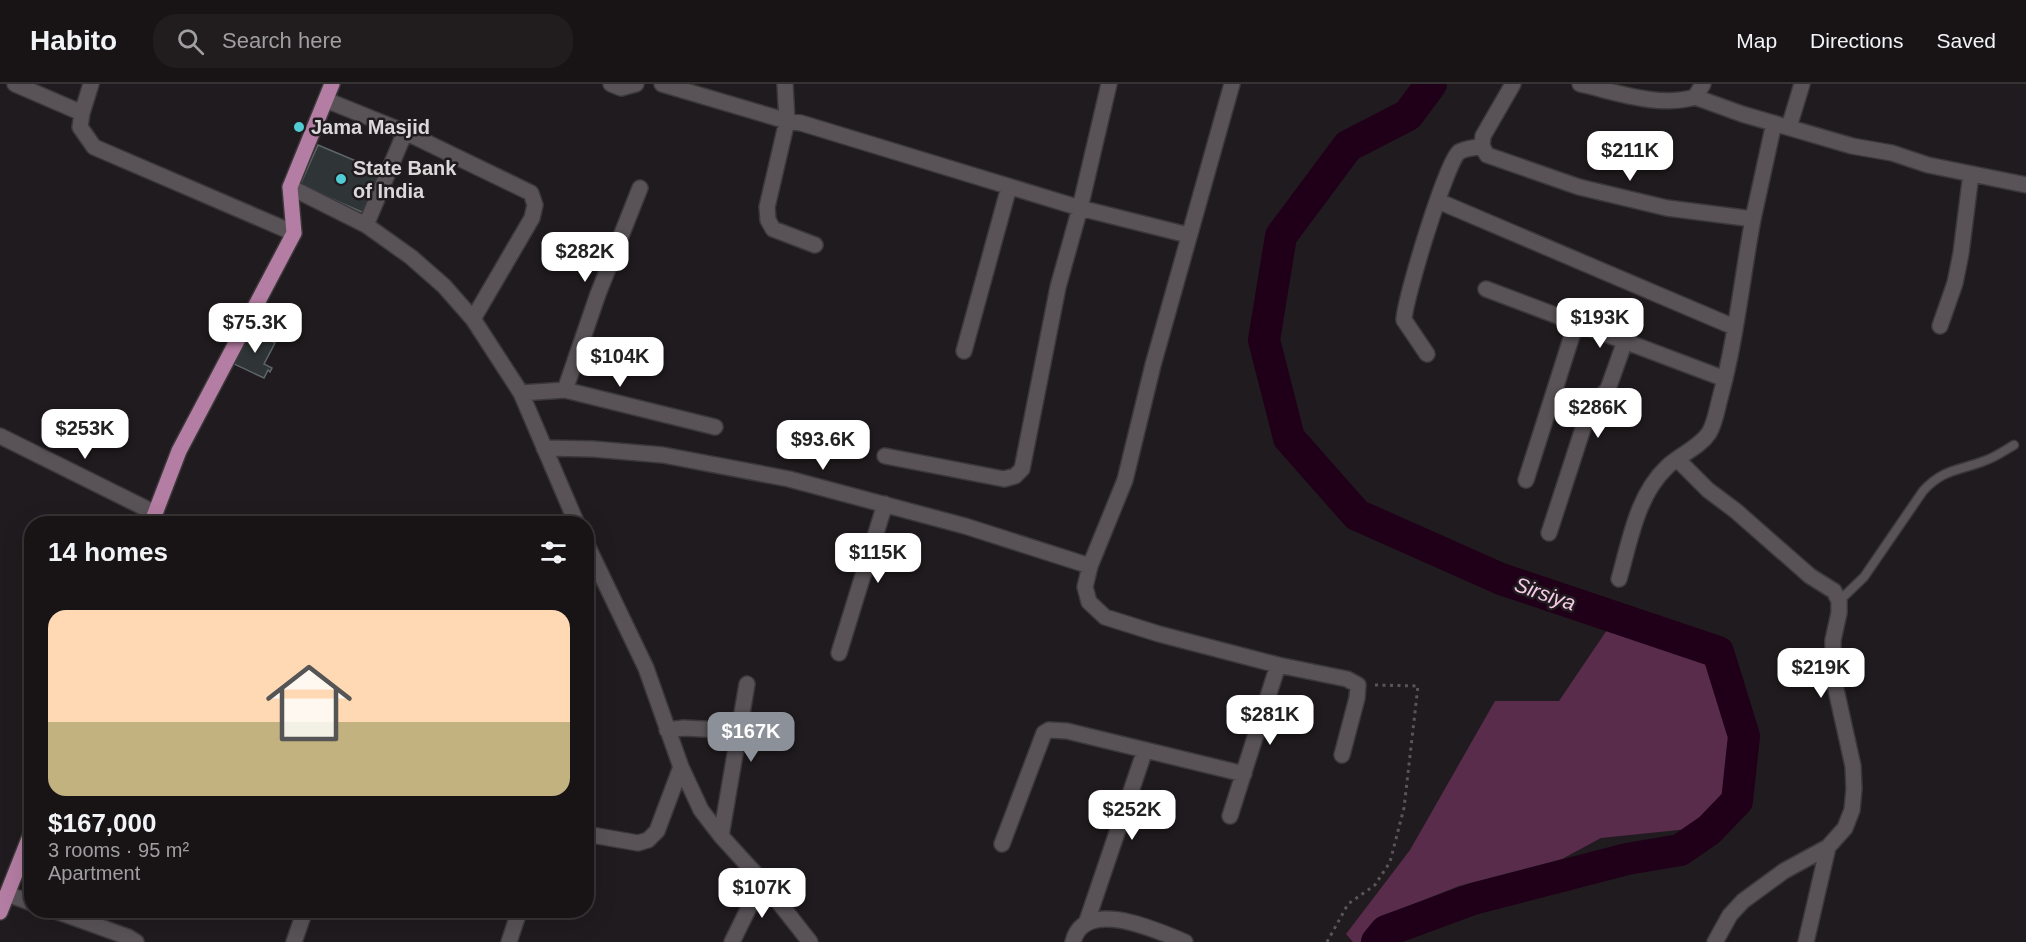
<!DOCTYPE html>
<html lang="en">
<head>
<meta charset="utf-8">
<style>
	body { margin:0; font-family:Helvetica,sans-serif; background:#211d1f; color:#f1f3f6; height:100vh; display:flex; flex-direction:column; font-size:22px; white-space:nowrap }
	* { box-sizing:border-box; margin:0 }
	p { font-size:20px; color:#9f9ea1 }
	.icon { flex:none; width:33px; height:33px; fill:none; stroke:currentColor; stroke-width:2; stroke-linecap:round; stroke-linejoin:round }
	.map { position:relative; flex:1; overflow:hidden }
	.details { position:absolute; left:24px; top:432px; width:570px; height:402px; display:flex; flex-direction:column; background:#181416; border-radius:24px; box-shadow:0 6px 24px #0002,0 0 0 2px #363335 }
	.details>* { flex:none }
	.price { position:absolute; translate:-50% -51px; padding:0 14px; border-radius:12px; background:#fff; color:#222; font-size:20px; line-height:39px; filter:drop-shadow(0 2px 3px #0008) }
	.price::after { content:''; position:absolute; left:50%; top:36px; width:18px; height:14px; margin-left:-9px; background:inherit; clip-path:polygon(0 0,100% 0,50% 100%) }
	.price.on { background:#8c9099; color:#fff }
	ul { padding:0; list-style:none }
	li { display:grid; align-content:center; gap:12px; height:318px; padding:0 24px }
	li+li { border-top:2px solid #363335 }
	li span { display:grid; place-items:center; height:186px; border-radius:18px; color:#555 }
	li>.icon { margin-inline-start:auto }
	span .icon { width:108px; height:108px; fill:#fffc; stroke-width:1 }
	li b { font-size:26px }
	h2 { display:flex; justify-content:space-between; align-items:center; height:72px; padding:0 24px; font-size:26px }
	header { display:flex; align-items:center; gap:36px; box-sizing:border-box; height:84px; padding:0 30px; background:#181416; border-bottom:2px solid #363335 }
	header strong { font-size:28px }
	nav { display:flex; gap:33px; margin-inline-start:auto; font-size:21px }
	.search { width:420px; height:54px; background:#211d1f; display:flex; align-items:center; gap:15px; box-sizing:border-box; padding:0 21px; border-radius:24px; color:#9f9ea1; font-size:22px }
	.map>svg:first-child { display:block }
</style>
</head>
<body>
<header>
<strong>Habito</strong>
<div class="search"><svg class="icon" aria-label="search" viewBox="0 0 24 24"><circle cx="10" cy="10" r="6"/><path d="M15 15l6 6"/></svg>Search here</div>
<nav><a>Map</a><a>Directions</a><a>Saved</a></nav>
</header>
<div class="map">
<svg width="2026" height="858" viewBox="0 0 2026 858">
	<rect width="100%" height="100%" fill="#201b1e"/>
	<path fill="#592c4c" d="M1613,537L1653,538L1721,569L1742,601L1744,668L1722,718L1698,744L1601,754L1562,775L1459,802L1411,821L1365,858H1353L1346,850L1410,766L1495,617H1559Z"/>
	<g fill="none" stroke-linecap="round" stroke-linejoin="round">
		<path stroke="#200018" stroke-width="32" d="M1377,858L1386,847L1473,815L1627,775L1680,766L1709,746L1737,717L1744,652L1718,568L1501,495L1357,431L1289,354L1264,256L1281,152L1348,62L1408,31L1431,0"/>
	</g>
	<path fill="#2f3536" stroke="#5e6566" stroke-width="1.5" d="M318,61L382,88L364,129L300,101Z
		M251,246L275,259L264,280L272,284L270,288L268,286L264,294L234,280Z"/>
	<g fill="none" stroke-linecap="round" stroke-linejoin="round">
		<g stroke="#3b383a" stroke-width="11">
			<path id="lane" d="M1839,517L1864,493L1923,407C1943,385 1958,387 1984,377C1994,374 2004,367 2014,361"/>
		</g>
		<g stroke="#3b383a" stroke-width="18">
			<path id="street" d="M15,0L82,29
				M91,0L82,29L80,43L94,63L294,149
				M611,0L621,4L636,0
				M662,0L787,37L801,39L1080,124L1188,151
				M785,0L787,37L767,123L768,136L773,145L815,161
				M1232,0L1153,281L1125,396L1090,482L1085,503L1089,518L1105,533L1159,550L1278,581L1347,595L1358,601L1357,614L1342,671
				M1513,0L1483,52L1482,62L1487,71L1579,103L1667,124L1753,135L1774,39
				M1580,0C1616,8 1659,24 1695,13L1703,0
				M1695,13L1742,30L1852,62L1892,69L1928,81L2026,101
				M326,16L405,48L531,109L535,121L532,134L473,235
				M1789,43L1802,0
				M290,103L366,141L411,173L444,202L473,235L521,309L577,440
				M1438,117L1734,243
				M366,141L405,48
				M1486,205L1725,295
				M1940,242L1955,199L1961,169L1971,90
				M964,267L1009,103
				M1427,270L1404,236C1404,217 1447,76 1459,68C1465,64 1475,64 1482,62
				M565,306L598,210L640,104
				M521,309L565,306L715,343
				M0,352L155,429
				M544,364L593,365L663,371L789,395L965,442L1090,482
				M885,372L1004,395L1015,392L1022,385L1058,203L1080,124L1109,0
				M1677,375L1708,406L1736,427L1810,492L1834,507L1839,517V529L1833,556V592L1853,682L1854,705L1852,726L1845,744L1828,763L1784,787L1743,817L1730,831L1715,858
				M1526,396L1576,239
				M1549,449L1589,326L1593,320L1608,305L1625,257
				M586,459L646,584L681,683L701,726L721,752L762,797L810,858
				M1619,495C1630,457 1637,411 1667,383C1679,371 1699,364 1709,349C1715,339 1717,325 1720,314C1736,256 1742,194 1753,135
				M839,569L885,420
				M667,646L684,644L740,647
				M1230,732L1278,581
				M586,750L638,759L648,756L657,747L681,683
				M721,752L747,600
				M1002,760L1044,649L1049,646L1067,647L1244,690
				M7,810L32,819
				M53,826L128,853L136,858
				M1087,837L1145,666
				M294,858L304,829
				M509,858L517,834
				M732,858L762,797
				M1073,858C1084,812 1158,847 1185,858
				M1806,858L1828,763"/>
		</g>
		<g stroke="#3b383a" stroke-width="18">
			<path id="primary" d="M151,440L179,367L294,149L290,103L332,0
				M0,828L32,747"/>
		</g>
		<path stroke="#5a5558" stroke-width="3" stroke-dasharray="3 4.5" stroke-linecap="butt" d="M1327,858L1348,820L1375,801L1390,778L1404,724L1418,602L1374,601"/>
		<use href="#lane" stroke="#595357" stroke-width="8"/>
		<use href="#street" stroke="#595357" stroke-width="15"/>
		<use href="#primary" stroke="#b47da3" stroke-width="15"/>
	</g>
	<g fill="#51ccd4" stroke="#201b1e" stroke-width="2">
		<circle cx="299" cy="43" r="6"/>
		<circle cx="341" cy="95" r="6"/>
	</g>
	<g text-anchor="middle" stroke-width="5" stroke-linejoin="round" paint-order="stroke">
		<g font-size="20" font-weight="bold" fill="#dbd8da" stroke="#201b1e" text-anchor="start">
			<text x="311" y="50">Jama Masjid</text>
			<text x="353" y="91">State Bank<tspan x="353" dy="23">of India</tspan></text>
		</g>
		<g font-size="21" font-style="italic" fill="#f7cae7" stroke="#201b1e">
			<text transform="translate(1545 510) rotate(19)" y="7">Sirsiya</text>
		</g>
	</g>
</svg>
<b class="price" style="left:1630px;top:98px">$211K</b>
<b class="price" style="left:585px;top:199px">$282K</b>
<b class="price" style="left:1600px;top:265px">$193K</b>
<b class="price" style="left:255px;top:270px">$75.3K</b>
<b class="price" style="left:620px;top:304px">$104K</b>
<b class="price" style="left:1598px;top:355px">$286K</b>
<b class="price" style="left:85px;top:376px">$253K</b>
<b class="price" style="left:823px;top:387px">$93.6K</b>
<b class="price" style="left:878px;top:500px">$115K</b>
<b class="price" style="left:1821px;top:615px">$219K</b>
<b class="price" style="left:1270px;top:662px">$281K</b>
<b class="price on" style="left:751px;top:679px">$167K</b>
<b class="price" style="left:1132px;top:757px">$252K</b>
<b class="price" style="left:762px;top:835px">$107K</b>
<section class="details">
<h2>14 homes<svg class="icon" aria-label="filters" viewBox="0 0 24 24"><path d="M4 7h16M4 17h16"/><circle cx="9" cy="7" r="2"/><circle cx="15" cy="17" r="2"/></svg></h2>
<ul>
<li><span style="background:linear-gradient(#ffd9b3 60%,#c2b280 0)"><svg class="icon" aria-label="home" viewBox="0 0 24 24"><path d="M3 11l9-7 9 7M6 9v11h12V9"/></svg></span><div><b>$167,000</b><p>3 rooms · 95 m²</p><p>Apartment</p></div></li>
</ul>
</section>
</div>
</body>
</html>
